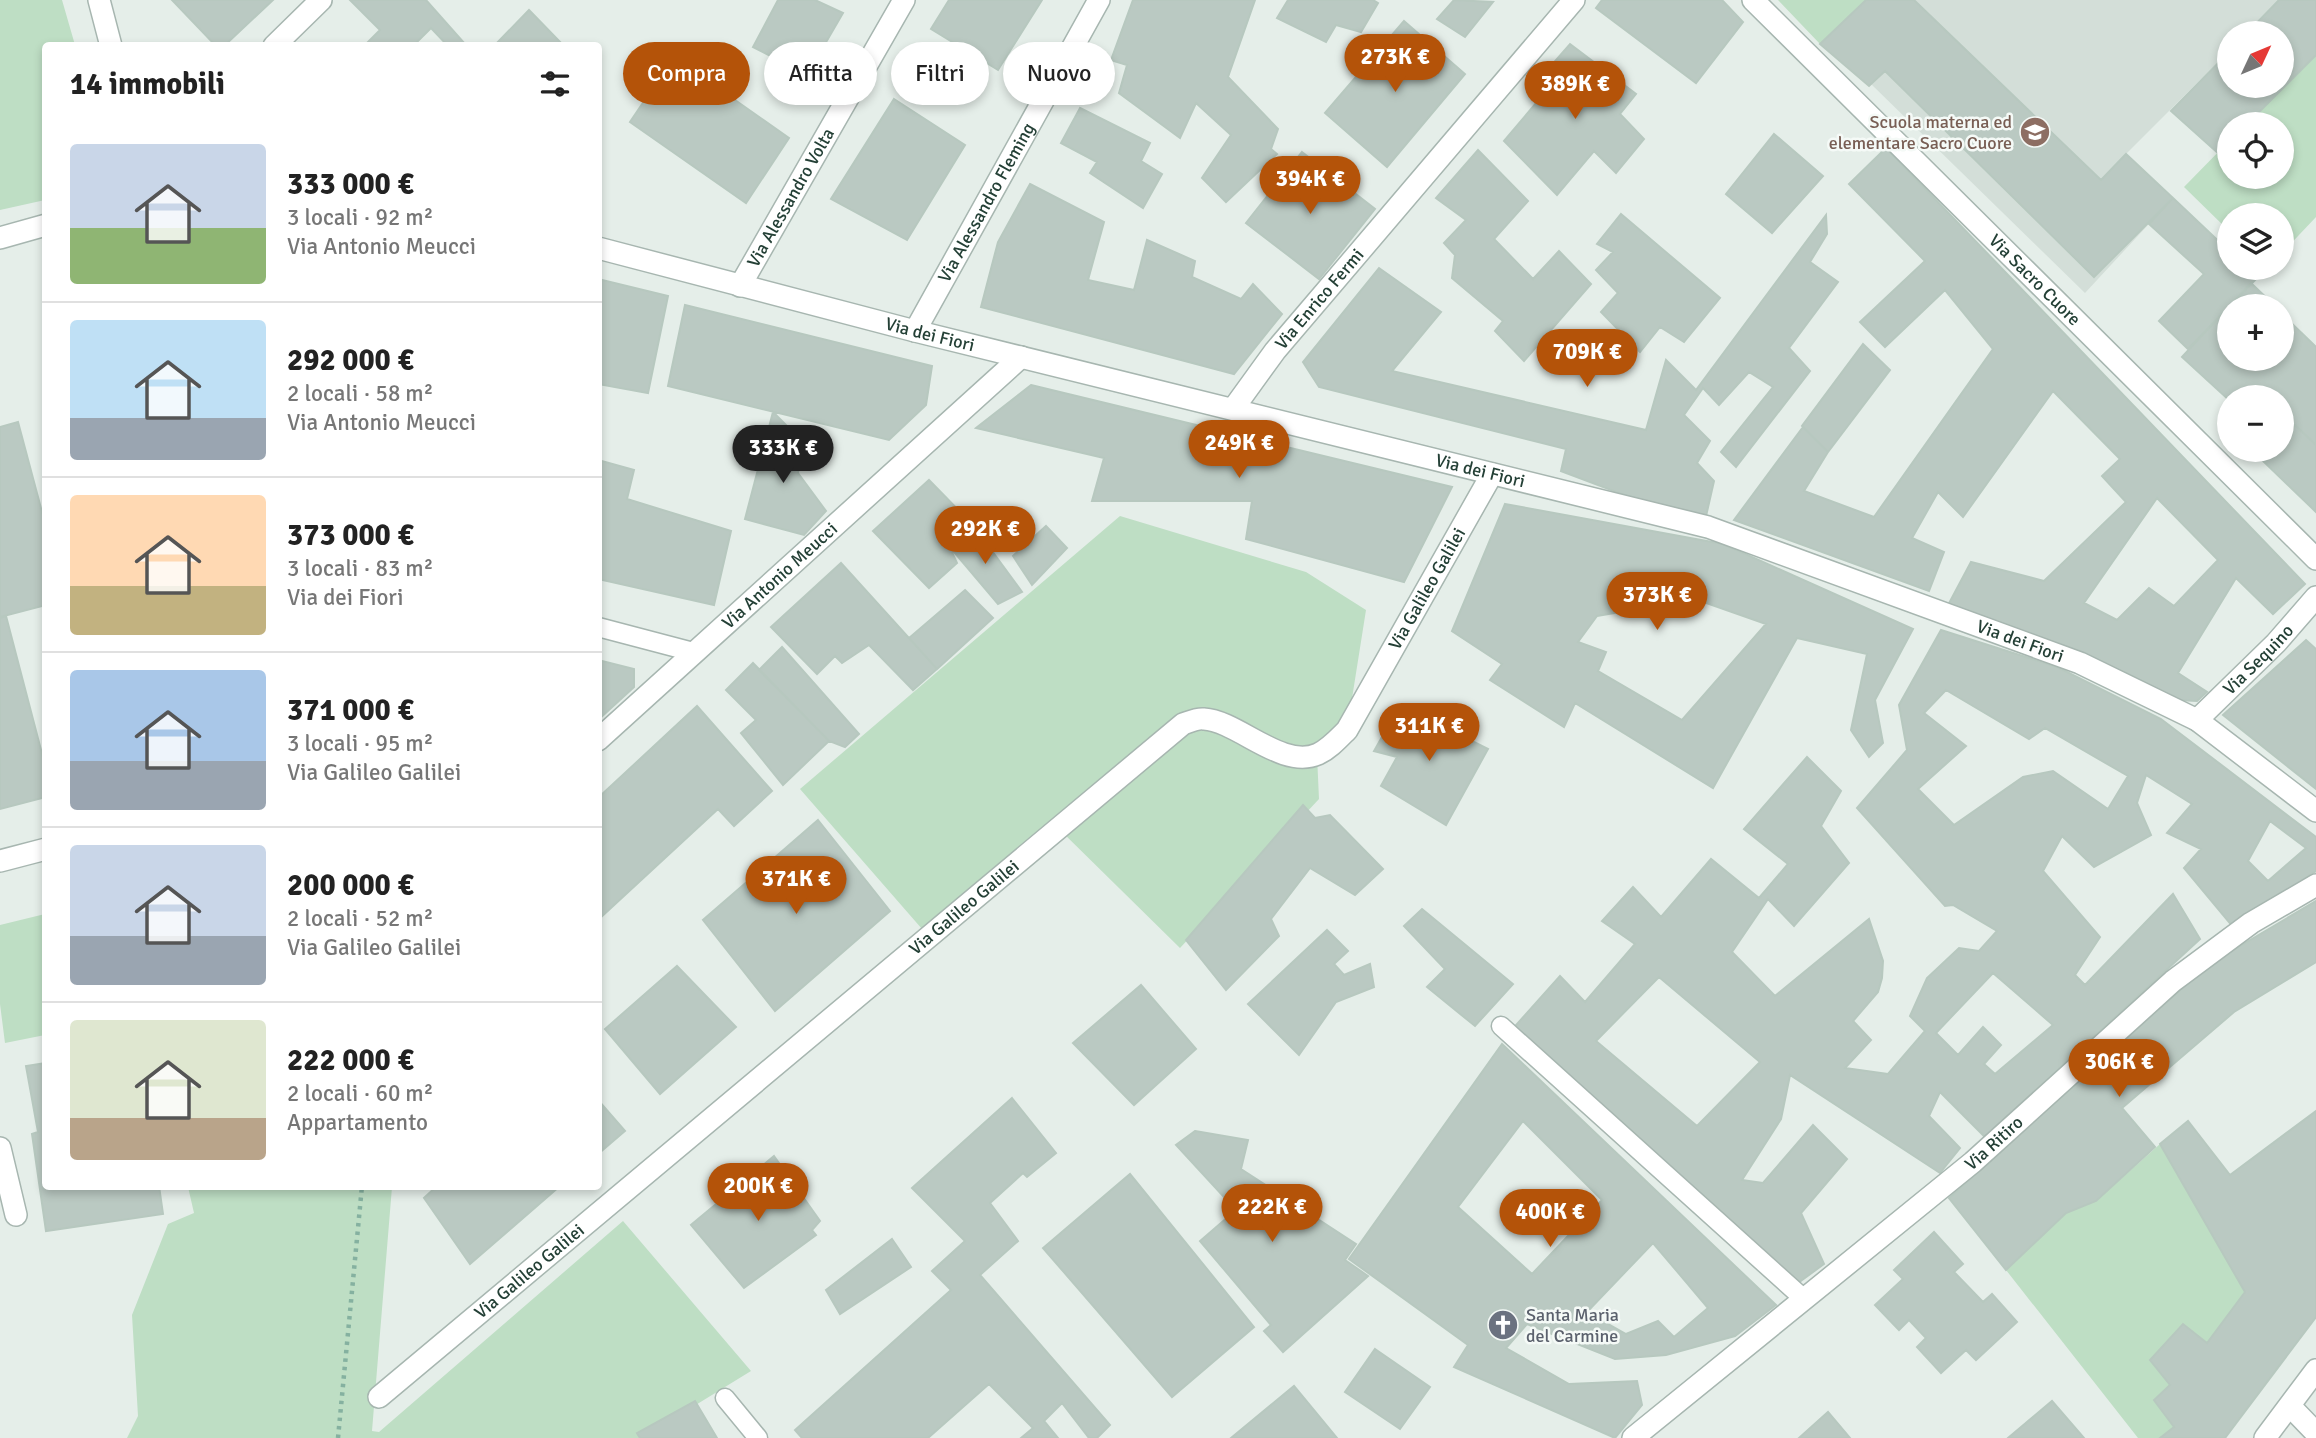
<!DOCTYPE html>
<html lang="it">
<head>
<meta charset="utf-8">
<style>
	body { margin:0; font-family:Signika,sans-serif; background:#f6f6f6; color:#222; height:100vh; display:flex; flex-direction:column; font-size:26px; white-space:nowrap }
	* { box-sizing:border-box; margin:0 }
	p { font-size:23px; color:#767676 }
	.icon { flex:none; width:38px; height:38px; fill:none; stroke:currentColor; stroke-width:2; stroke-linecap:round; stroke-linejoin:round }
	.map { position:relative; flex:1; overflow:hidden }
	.sheet { position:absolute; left:42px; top:42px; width:560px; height:1148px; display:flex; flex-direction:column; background:#fff; border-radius:7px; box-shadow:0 4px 10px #0003 }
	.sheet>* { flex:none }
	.banner { position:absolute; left:623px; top:42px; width:665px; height:63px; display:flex; gap:14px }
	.needle { width:46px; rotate:46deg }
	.tools { position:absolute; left:2217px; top:21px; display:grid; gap:14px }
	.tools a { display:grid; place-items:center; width:77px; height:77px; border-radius:50%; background:#fff; box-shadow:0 4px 10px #0003; font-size:35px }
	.price { position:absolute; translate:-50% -60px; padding:0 16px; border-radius:24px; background:#b45309; color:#fff; font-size:23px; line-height:46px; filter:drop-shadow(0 2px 4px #0008) }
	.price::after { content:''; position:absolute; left:50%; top:42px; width:21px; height:16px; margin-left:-10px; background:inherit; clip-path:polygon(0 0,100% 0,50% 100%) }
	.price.active { background:#222; color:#fff }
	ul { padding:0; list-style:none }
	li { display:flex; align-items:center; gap:21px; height:175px; padding:0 28px }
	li+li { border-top:2px solid #e0e0e0 }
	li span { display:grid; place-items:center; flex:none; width:196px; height:140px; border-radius:7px; color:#555 }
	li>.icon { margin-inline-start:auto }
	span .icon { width:84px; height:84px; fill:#fffc; stroke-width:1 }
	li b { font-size:30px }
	h2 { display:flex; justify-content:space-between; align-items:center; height:84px; padding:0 28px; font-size:30px }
	.tag { padding:0 24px; border-radius:32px; background:#fff; box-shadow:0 4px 10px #0003; font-size:24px; line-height:63px }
	.tag.active { background:#b45309; color:#fff }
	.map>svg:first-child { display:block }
</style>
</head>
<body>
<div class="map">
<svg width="2316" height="1438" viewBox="0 0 2316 1438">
	<rect width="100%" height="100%" fill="#e5eee9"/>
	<path fill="#d3ded8" d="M1785,0H2279L2247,33H2230L2229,51L2126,154L2173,198L2085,293Z"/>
	<path fill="#bedec4" d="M0,0H62L75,45L46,46L45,200L0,210Z
		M1778,0H1866L1820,44Z
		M2316,55V217L2282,253V215H2230L2229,231L2184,187L2229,141L2230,177H2282V124H2247Z
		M1120,516L1306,572L1366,610L1347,730L1317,755L1319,799L1180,948L1059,829L929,937L800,789Z
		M45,914V1035L5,1043L0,1004V925Z
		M2160,1144L2245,1292L2207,1343L2183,1324L2150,1360L2170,1385L2154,1400L2174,1427L2160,1438H2138L2006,1270L2066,1213L2096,1201Z
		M188,1187H392L372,1431L379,1432L623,1221L751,1371L642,1438H127L138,1416L132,1315L168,1224L194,1213Z"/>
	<path fill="#bac9c2" stroke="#b7c8bf" stroke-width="2" fill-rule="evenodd" d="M172,0H273L224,46H216Z
		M350,0H426L465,44L448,46L431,28L413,46H368L366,44L380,30Z
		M778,0H815L843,13L807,75L753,47Z
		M949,0H1042L998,70L931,29Z
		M1133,0H1255L1228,77L1278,129L1271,149L1277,154L1226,202L1202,178L1231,135L1196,103L1180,138L1119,93L1127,65L1111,60Z
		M1288,0H1373L1378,3L1361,32L1336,25L1326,42L1277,18Z
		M1454,0L1493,2L1465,37L1437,19Z
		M1602,0H1722L1743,22L1696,83L1596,8Z
		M1866,0H1914L2101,180L2126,154L2173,198L2094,277L1885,71L1869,86L1820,44Z
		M2279,0H2316V55L2247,124H2230V141L2218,153L2171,111L2230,51V86H2282V33H2247Z
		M529,10L564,46H494Z
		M1404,21L1465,74L1387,167L1325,113Z
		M1570,44L1636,94L1620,114L1644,139L1616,173L1594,151L1557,195L1504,141L1537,102L1528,92Z
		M674,57L789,138L746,203L630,122Z
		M894,99L965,145L907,240L831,199Z
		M1080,108L1150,143L1141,161L1162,174L1143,208L1090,173L1097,162L1061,143Z
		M1774,134L1823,176L1772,233L1726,194Z
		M1886,148L2305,584L2273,614L2236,578L2178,673L2207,692L2197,701L2178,700L2126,673L1946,609L1971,562L2044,581L2126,502L2102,476L2120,459L2053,391L1963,517L1938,492L1912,538L1944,552L1929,591L1734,520L1803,427L1828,452L1804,491L1874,517L1993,349L1945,290L1885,347L1860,322L1925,261L1849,184ZM2157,498L2218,560L2174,606L2149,588L2117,620L2084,603Z
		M1478,150L1528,201L1494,239L1533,279L1559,251L1591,284L1524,361L1495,331L1503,321L1452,278L1455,255L1444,243L1466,220L1436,198Z
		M1302,152L1375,209L1319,279L1246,223Z
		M1030,184L1104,222L1088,280L1134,290L1147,240L1195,261L1192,277L1241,299L1253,284L1282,314L1234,374L981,307L998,242Z
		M2173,198L2230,252V268H2246L2257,278L2188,349L2159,321L2204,274L2149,224Z
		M1621,214L1720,298L1684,342L1660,327L1640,352L1601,312L1618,293L1596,270L1613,252L1597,244Z
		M1826,215L1827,234L1810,262L1838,282L1789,348L1810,371L1736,467L1721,452L1773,387L1749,372L1719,405L1703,388L1684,415L1710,441L1697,463L1714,481L1704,525L1561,471L1566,449L1319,387L1303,362L1379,268L1441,312L1392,371L1646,430L1666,360L1696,390Z
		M598,279L668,296L648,393L598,384Z
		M2251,283L2275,306H2230V359H2282V314L2316,347V445L2295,425L2282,438V397H2230V401L2182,357Z
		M685,305L932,366L926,405L889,440L668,386Z
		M1863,344L1890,370L1828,452L1802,426Z
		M1031,385L1452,487L1404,582L1246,539L1252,501H1092L1104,458L976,428Z
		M773,412L803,442L798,473L826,511L804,535L745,519Z
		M18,422L46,527V605L0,617V427Z
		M2295,425L2316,445V512L2263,461L2272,450H2282V438Z
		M598,460L634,470L627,499L731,531L714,605L598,579Z
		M929,480L973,525L949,546L957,563L929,588L873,531Z
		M1505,504L1723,544L1913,629L1875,700L1883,743L1869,757L1851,730L1867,654L1797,638L1713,788L1575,703L1564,727L1490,680L1502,664L1452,631ZM1641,580L1766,624L1682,720L1598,671L1606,652L1578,642L1597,616L1620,612Z
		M973,525L1022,592L998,604L949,546Z
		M1046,526L1067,548L1032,585L1013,556Z
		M841,563L937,669L913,690L869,645L842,663L835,656L817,674L771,627Z
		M965,590L993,618L937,669L909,638Z
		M6,616L46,769V797L0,809V618Z
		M1941,630L2057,667L2161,719L2316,837V871L2233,927L2184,868L2201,849L2167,833L2192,804L2146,775L2137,803L2151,835L2094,867L2062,836L2043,871L2100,937L2075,975L2085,985L2173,894L2200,939L1985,1137L1940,1092L1929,1116L1960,1148L1940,1173L1790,1075L1781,1119L1742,1180L1763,1183L1813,1125L1847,1159L1801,1213L1824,1264L1798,1283L1509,1033L1560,976L1585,1002L1635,944L1602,921L1633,887L1661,917L1711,859L1759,898L1788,864L1744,829L1807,757L1841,791L1821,826L1849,863L1794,926L1768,899L1732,952L1775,996L1869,919L1883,961L1882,978L1878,992L1853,1021L1871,1040L1845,1068L1888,1074L1925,1031L1910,1016L1927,978L1959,948L1979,951L1997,931L1953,905L1945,906L1857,808L1907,750L1899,705ZM1946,690L2029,739L2045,728L2128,776L2108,809L2053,771L2023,777L1954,825L1918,789L1966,746L1924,713ZM2270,821L2306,848L2268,881L2248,861ZM1993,973L2053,1025L1995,1074L1984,1064L2001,1045L1983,1027L1958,1055L1936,1033ZM1659,977L1760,1062L1697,1126L1596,1041Z
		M2306,640L2316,649V789L2223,715Z
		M782,647L859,734L845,747L829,741L759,670Z
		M598,660L634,669V687L598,720Z
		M753,663L829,741L783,785L741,733L756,720L726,690Z
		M1400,705L1488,749L1446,825L1381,786L1397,757L1374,751Z
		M697,706L772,791L734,826L718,809L598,920V798Z
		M1303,805L1315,818L1330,815L1383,869L1355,895L1310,868L1271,919L1279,936L1226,990L1186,940Z
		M818,820L890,911L775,1011L703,920Z
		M2316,901V962L2234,1012L2122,1108L2155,1147L2096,1201L2066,1213L2006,1270L1949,1198L2208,965Z
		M1422,909L1513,984L1475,1026L1427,987L1445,969L1404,926Z
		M1327,930L1348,951L1334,964L1344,975L1370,964L1374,987L1336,1002L1299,1055L1248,1004Z
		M677,966L736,1027L660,1094L605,1029Z
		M1141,985L1196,1049L1134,1105L1073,1043Z
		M1502,1044L1776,1305L1735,1336L1666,1355L1615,1359L1527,1324L1506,1348L1569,1384L1637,1381L1642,1405L1615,1438L1454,1367L1468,1345L1349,1259ZM1523,1121L1602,1200L1532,1274L1458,1207ZM1653,1243L1708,1308L1674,1337L1658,1321L1626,1334L1587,1312Z
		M46,1063V1186H159L163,1214L46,1231L32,1134L38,1132L26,1066Z
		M1012,1098L1056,1153L1027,1177L1023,1173L990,1203L1018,1241L980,1275L1110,1425L1097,1438H1089L1062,1403L1044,1421L1058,1438H1021L1033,1428L989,1384L928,1438H802L795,1430L951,1290L932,1271L965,1241L912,1188Z
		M598,1100L625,1131L598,1154Z
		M2316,1111V1317L2225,1438H2160L2174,1427L2154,1400L2170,1385L2150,1360L2183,1324L2207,1343L2245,1292L2160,1144L2188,1121L2230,1175Z
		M1195,1131L1248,1140L1241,1169L1356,1244L1345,1260L1368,1276L1283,1352L1264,1331L1271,1325L1200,1241L1236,1210L1176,1145Z
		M774,1156L820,1221L812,1230L816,1235L744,1288L691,1225Z
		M1130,1174L1254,1327L1172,1397L1043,1248Z
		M437,1186H560L470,1264L424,1198Z
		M1934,1232L1963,1264L1954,1272L1983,1302L1992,1294L2017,1322L1976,1360L1966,1350L1941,1373L1917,1347L1926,1338L1909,1320L1899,1330L1875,1305L1903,1279L1894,1270Z
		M892,1239L911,1267L840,1314L826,1290Z
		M1375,1349L1430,1387L1400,1429L1345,1392Z
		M1294,1386L1337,1438H1231Z
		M695,1401L717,1438H640L637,1433Z
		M2052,1401L2084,1438H2008Z
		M1828,1412L1850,1438H1799Z"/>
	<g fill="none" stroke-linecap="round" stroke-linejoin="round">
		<g stroke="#a7b6b0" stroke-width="21">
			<path id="service" d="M598,627L693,652
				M1501,1026L1804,1299
				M725,1398L758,1438"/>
		</g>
		<g stroke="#a7b6b0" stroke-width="24">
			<g id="minor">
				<path d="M99,0L111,46"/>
				<path id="s1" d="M1753,0L2316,559"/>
				<path d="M274,46L321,0"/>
				<path d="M0,238L46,225"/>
				<path id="s2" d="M598,248L915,331L1708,527L2080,663L2197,720L2316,811"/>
				<path id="s3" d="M740,286L904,0"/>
				<path id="s4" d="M915,331L1099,0"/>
				<path id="s5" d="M1233,409L1275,351L1574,0"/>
				<path id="s6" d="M2197,720L2276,643L2316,597"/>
				<path id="s7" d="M598,740L1021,357"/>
				<path d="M0,861L46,849"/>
				<path d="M0,1148L16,1215"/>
				<path id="s8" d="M379,1397L1183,724C1189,722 1197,718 1204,719C1238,721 1282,770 1318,754C1329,749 1338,739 1347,730L1492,474"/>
				<path d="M2290,1406L2316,1433"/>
				<path id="s9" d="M1633,1438L1973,1162L2173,981L2251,923L2316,885"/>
				<path d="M2265,1438L2316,1370"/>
			</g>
		</g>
		<path stroke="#85b1a0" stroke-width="4.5" stroke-dasharray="3.5 5" stroke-linecap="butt" d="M338,1438L362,1186"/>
		<use href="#service" stroke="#fff" stroke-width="18"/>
		<use href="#minor" stroke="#fff" stroke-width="21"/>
	</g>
	<defs>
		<g id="school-disc" transform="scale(1.575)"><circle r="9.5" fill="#8d6e63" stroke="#f5faf7"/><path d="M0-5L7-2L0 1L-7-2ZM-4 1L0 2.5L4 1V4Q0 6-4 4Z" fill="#fff"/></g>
		<g id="church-disc" transform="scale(1.575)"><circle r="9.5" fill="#6b7280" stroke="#f5faf7"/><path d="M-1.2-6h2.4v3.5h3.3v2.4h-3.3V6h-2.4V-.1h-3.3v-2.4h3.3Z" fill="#fff"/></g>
	</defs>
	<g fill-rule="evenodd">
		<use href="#school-disc" x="2035" y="132"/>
		<use href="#church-disc" x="1503" y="1325"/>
	</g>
	<g text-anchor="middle" stroke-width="5" stroke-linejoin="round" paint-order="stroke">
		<g font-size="18" fill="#785e54" stroke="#f5faf7" text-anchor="end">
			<text x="2012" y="128">Scuola materna ed<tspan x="2012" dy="21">elementare Sacro Cuore</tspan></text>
		</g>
		<g font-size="18" fill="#244036" stroke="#f5faf7">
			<text dy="6" stroke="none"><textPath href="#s3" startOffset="102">Via Alessandro Volta</textPath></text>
			<text dy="6" stroke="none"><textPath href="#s4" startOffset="147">Via Alessandro Fleming</textPath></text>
			<text dy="6" stroke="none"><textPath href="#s1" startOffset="397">Via Sacro Cuore</textPath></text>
			<text dy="6" stroke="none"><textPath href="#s5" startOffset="140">Via Enrico Fermi</textPath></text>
			<text dy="6" stroke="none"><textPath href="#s2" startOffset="343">Via dei Fiori</textPath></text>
			<text dy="6" stroke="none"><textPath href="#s2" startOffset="910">Via dei Fiori</textPath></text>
			<text dy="6" stroke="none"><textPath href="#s7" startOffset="245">Via Antonio Meucci</textPath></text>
			<text dy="6" stroke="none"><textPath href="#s8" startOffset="1393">Via Galileo Galilei</textPath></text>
			<text dy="6" stroke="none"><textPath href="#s2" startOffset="1477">Via dei Fiori</textPath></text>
			<text dy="6" stroke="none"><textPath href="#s6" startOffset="86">Via Sequino</textPath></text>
			<text dy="6" stroke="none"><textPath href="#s8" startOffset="763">Via Galileo Galilei</textPath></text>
			<text dy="6" stroke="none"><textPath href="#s9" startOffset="466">Via Ritiro</textPath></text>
			<text dy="6" stroke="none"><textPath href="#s8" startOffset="196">Via Galileo Galilei</textPath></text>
		</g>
		<g font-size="18" fill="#5b616d" stroke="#f5faf7" text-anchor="start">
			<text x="1526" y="1321">Santa Maria<tspan x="1526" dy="21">del Carmine</tspan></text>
		</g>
	</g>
</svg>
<div class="tools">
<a><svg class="needle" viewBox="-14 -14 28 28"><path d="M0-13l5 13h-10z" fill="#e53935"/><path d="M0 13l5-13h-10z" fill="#767676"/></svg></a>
<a><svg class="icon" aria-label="locate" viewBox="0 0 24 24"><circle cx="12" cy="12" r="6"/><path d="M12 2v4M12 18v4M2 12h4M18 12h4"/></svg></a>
<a><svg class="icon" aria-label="layers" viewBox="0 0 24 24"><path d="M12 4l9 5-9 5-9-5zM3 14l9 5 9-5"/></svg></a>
<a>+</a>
<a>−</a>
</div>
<b class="price" style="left:1395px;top:94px">273K €</b>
<b class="price" style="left:1575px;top:121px">389K €</b>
<b class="price" style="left:1310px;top:216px">394K €</b>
<b class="price" style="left:1587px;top:389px">709K €</b>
<b class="price" style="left:1239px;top:480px">249K €</b>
<b class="price active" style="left:783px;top:485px">333K €</b>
<b class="price" style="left:985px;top:566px">292K €</b>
<b class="price" style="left:1657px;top:632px">373K €</b>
<b class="price" style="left:1429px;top:763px">311K €</b>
<b class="price" style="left:796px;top:916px">371K €</b>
<b class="price" style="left:2119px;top:1099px">306K €</b>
<b class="price" style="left:758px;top:1223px">200K €</b>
<b class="price" style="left:1272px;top:1244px">222K €</b>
<b class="price" style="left:1550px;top:1249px">400K €</b>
<div class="banner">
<a class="tag active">Compra</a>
<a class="tag">Affitta</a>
<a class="tag">Filtri</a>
<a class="tag">Nuovo</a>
</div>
<section class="sheet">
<h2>14 immobili<svg class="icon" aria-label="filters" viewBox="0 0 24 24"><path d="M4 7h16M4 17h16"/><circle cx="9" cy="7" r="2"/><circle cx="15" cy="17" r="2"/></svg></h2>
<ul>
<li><span style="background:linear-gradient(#c9d6e8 60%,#8fb573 0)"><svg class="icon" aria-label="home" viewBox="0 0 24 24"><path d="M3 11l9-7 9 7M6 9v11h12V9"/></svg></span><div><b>333 000 €</b><p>3 locali · 92 m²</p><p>Via Antonio Meucci</p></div></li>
<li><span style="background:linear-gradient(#bfe0f5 70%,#9aa5b1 0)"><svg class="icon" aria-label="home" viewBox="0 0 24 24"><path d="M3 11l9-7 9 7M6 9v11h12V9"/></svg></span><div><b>292 000 €</b><p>2 locali · 58 m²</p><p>Via Antonio Meucci</p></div></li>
<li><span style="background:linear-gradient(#ffd9b3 65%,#c2b280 0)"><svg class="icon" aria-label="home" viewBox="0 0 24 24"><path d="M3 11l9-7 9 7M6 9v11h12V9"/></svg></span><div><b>373 000 €</b><p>3 locali · 83 m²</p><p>Via dei Fiori</p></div></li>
<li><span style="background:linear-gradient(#a9c7e8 65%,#9aa5b1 0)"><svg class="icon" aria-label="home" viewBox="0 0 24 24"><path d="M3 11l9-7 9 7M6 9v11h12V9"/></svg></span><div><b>371 000 €</b><p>3 locali · 95 m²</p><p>Via Galileo Galilei</p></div></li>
<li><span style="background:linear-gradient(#c9d6e8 65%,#9aa5b1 0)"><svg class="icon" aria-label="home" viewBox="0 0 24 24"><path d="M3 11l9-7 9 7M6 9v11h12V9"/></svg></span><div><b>200 000 €</b><p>2 locali · 52 m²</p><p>Via Galileo Galilei</p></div></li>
<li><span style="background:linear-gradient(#dfe7d0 70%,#b9a48a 0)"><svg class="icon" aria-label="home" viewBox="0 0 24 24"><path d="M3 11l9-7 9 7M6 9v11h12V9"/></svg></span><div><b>222 000 €</b><p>2 locali · 60 m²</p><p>Appartamento</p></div></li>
</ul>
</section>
</div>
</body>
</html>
